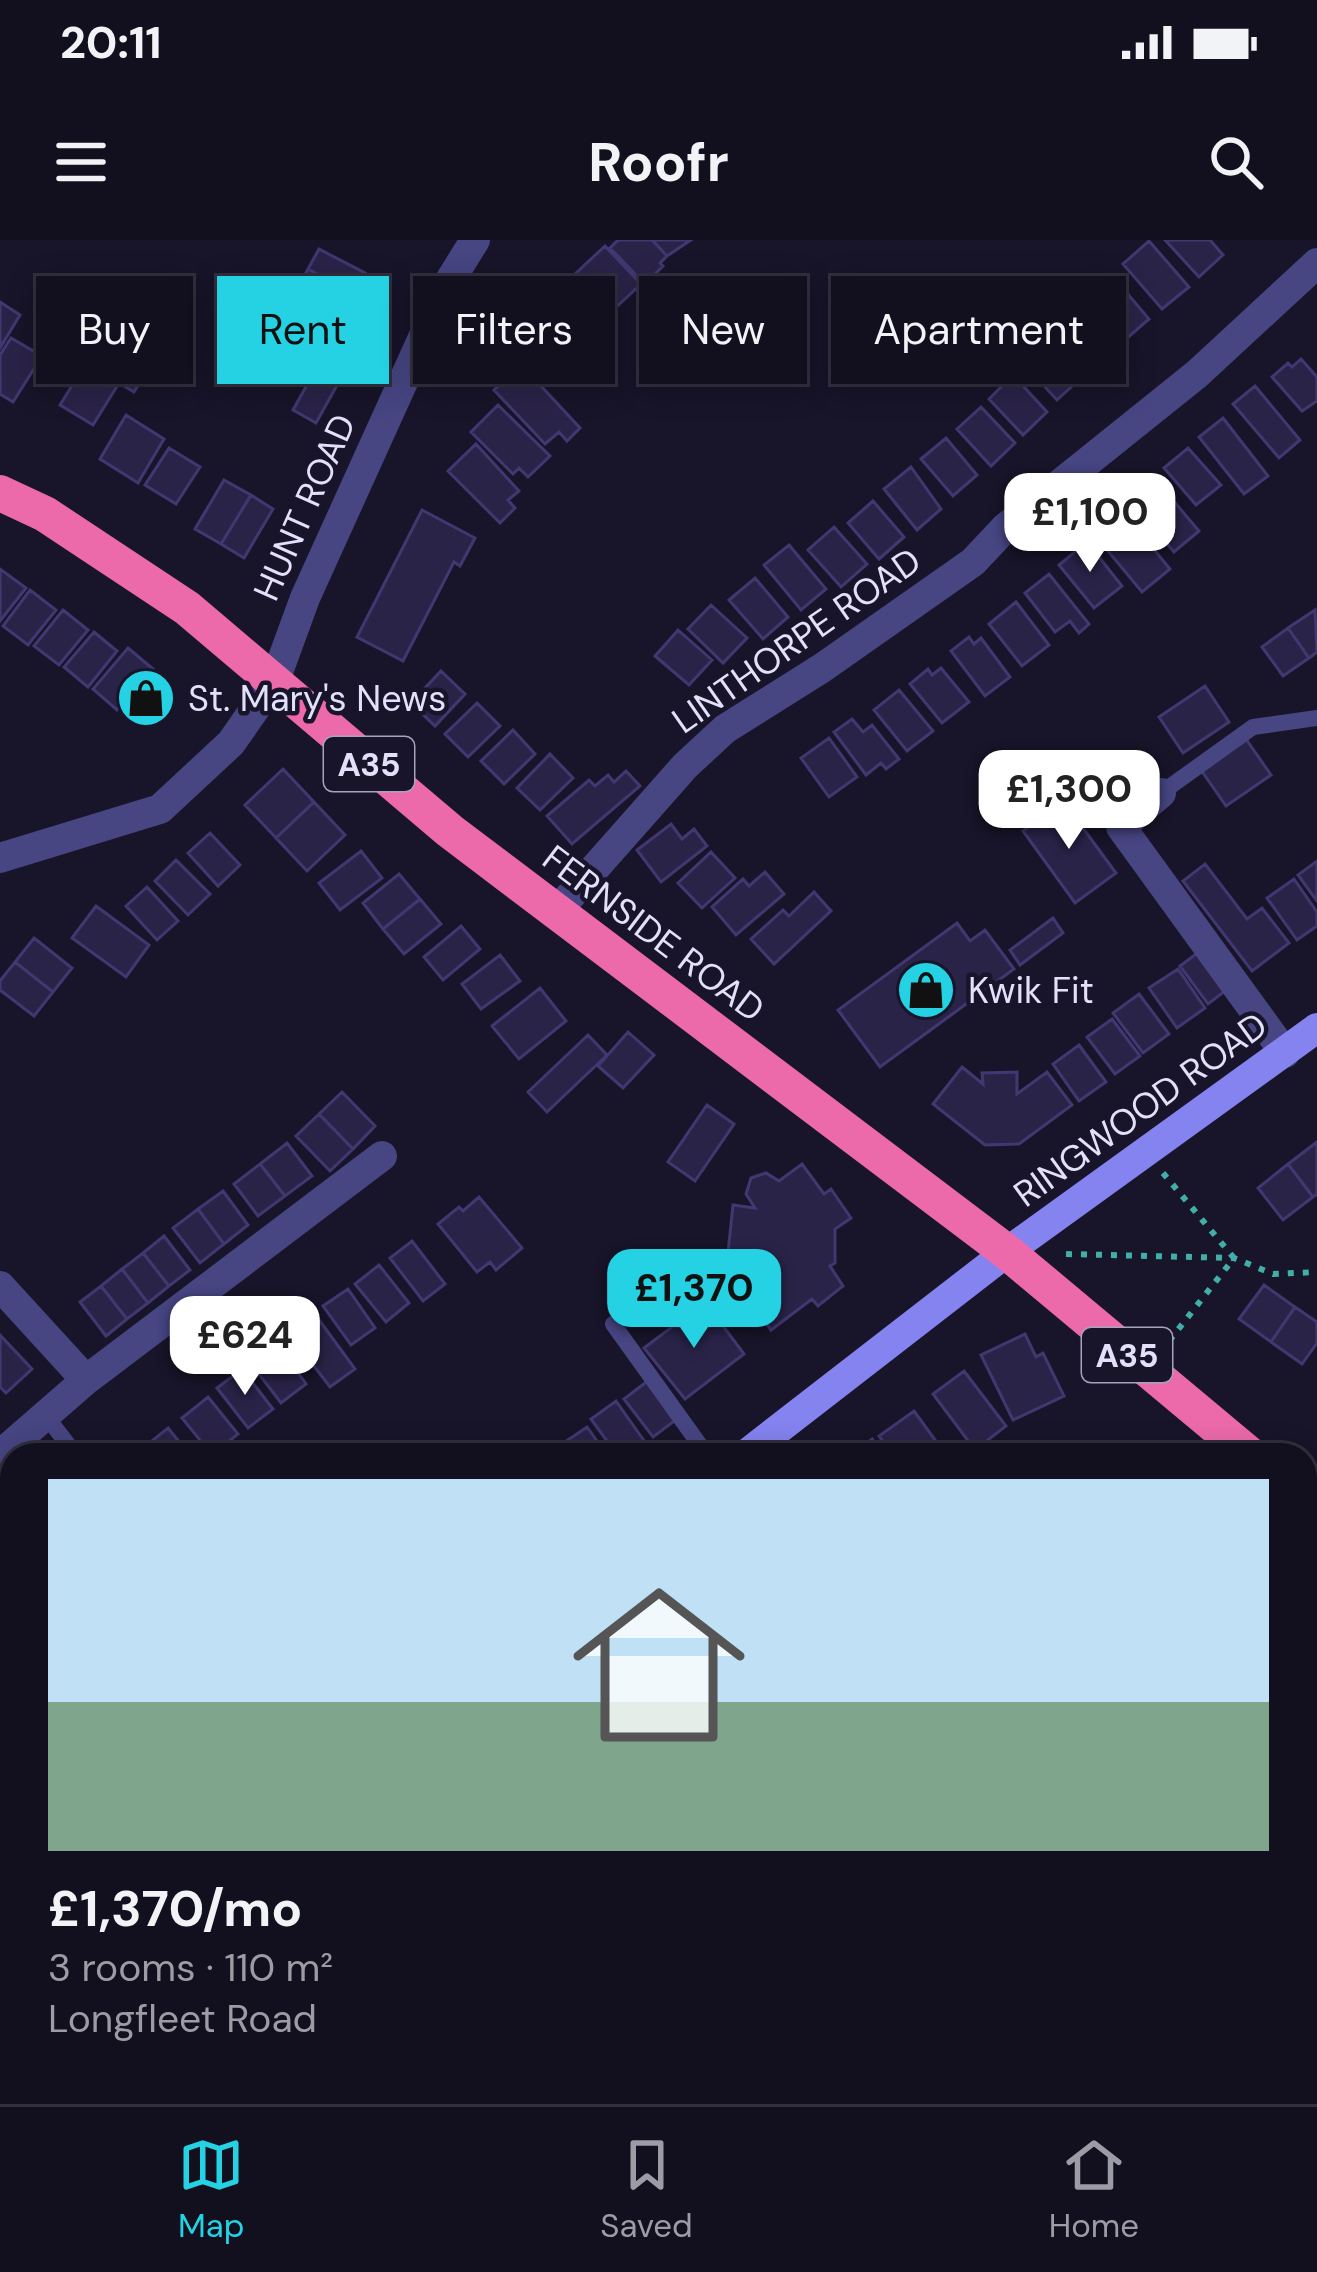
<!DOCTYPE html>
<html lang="en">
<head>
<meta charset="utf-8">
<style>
	body { margin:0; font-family:"DM Sans",sans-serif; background:#1b1828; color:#f1f3f6; height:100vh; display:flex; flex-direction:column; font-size:45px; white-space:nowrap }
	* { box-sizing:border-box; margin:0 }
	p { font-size:39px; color:#9c9ca4 }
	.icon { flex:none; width:66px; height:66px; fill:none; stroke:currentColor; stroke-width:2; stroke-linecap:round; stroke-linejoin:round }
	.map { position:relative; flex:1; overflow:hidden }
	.drawer { position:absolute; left:0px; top:1203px; width:1317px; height:663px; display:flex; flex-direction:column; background:#120f1f; border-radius:36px 36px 0 0; box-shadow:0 6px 30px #0003,0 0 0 3px #312f3d }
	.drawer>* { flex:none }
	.top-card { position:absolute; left:36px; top:36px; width:1245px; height:108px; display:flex; gap:24px }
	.price { position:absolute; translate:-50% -102px; padding:0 27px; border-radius:24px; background:#fff; color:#222; font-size:39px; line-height:78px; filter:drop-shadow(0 3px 6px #0008) }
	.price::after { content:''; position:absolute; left:50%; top:72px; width:36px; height:27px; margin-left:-18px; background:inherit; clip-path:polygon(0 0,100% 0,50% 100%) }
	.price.selected { background:#24d2e3; color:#111 }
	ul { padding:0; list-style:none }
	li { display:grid; align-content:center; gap:24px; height:636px; padding:0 48px }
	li+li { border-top:3px solid #312f3d }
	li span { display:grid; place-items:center; height:372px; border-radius:0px; color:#555 }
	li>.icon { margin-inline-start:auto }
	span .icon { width:216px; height:216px; fill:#fffc; stroke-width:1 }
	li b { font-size:51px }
	.tag { padding:0 42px; border-radius:0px; background:#120f1f; box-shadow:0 6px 30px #0003,0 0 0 3px #312f3d; font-size:42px; line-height:108px }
	.tag.selected { background:#24d2e3; color:#111 }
	.status { display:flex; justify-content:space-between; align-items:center; height:84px; padding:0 60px; background:#120f1f; direction:ltr }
	.status svg { height:33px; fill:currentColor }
	header { display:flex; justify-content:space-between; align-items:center; height:156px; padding:0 48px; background:#120f1f; font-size:54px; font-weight:700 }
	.tab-bar { display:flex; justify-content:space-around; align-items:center; height:168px; border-top:3px solid #312f3d; background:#120f1f; font-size:33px; color:#9c9ca4 }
	.tab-bar a { display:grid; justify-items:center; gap:6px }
	.tab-bar .selected { color:#24d2e3 }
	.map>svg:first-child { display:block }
</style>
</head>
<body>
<div class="status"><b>20:11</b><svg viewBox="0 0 49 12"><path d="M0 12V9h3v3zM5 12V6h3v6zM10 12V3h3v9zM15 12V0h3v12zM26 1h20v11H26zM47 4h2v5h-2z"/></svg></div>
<header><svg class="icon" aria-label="menu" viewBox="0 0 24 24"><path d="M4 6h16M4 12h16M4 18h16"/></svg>Roofr<svg class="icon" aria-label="search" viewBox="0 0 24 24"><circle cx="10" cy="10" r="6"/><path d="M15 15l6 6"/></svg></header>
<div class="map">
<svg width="1317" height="1864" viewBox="0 0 1317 1864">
	<rect width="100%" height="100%" fill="#181429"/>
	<path fill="#2a2348" stroke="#423871" stroke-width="3" d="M618,0H652L667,16L660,23L663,26L648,41L644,37L641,40L610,8Z
		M652,0H691L667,16Z
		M1165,0H1210L1223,15L1199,37Z
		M1149,1L1189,47L1162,69L1123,24Z
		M605,6L641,44L611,72L575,34Z
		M319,9L365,33L354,54L308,29Z
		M308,29L354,54L335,91L288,65Z
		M1115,39L1149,79L1126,99L1092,59Z
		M574,44L602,76L578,103L550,72L559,64L556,60Z
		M0,62L20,75L0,108Z
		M1079,68L1117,110L1098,127L1085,113L1078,119L1053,90Z
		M297,72L342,95L316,135L275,114Z
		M547,81L575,113L557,128L561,133L550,142L524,110L532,103L528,99Z
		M104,94L152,123L134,152L119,143L93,185L60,165Z
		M11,98L42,116L13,162L0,154V115Z
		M1048,103L1081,138L1057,160L1024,124Z
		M515,118L580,188L567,201L559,192L545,204L494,150L507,138L501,131Z
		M1301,119L1317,137V161L1302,171L1272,137L1288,123L1292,127Z
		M313,134L336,147L316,183L293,170Z
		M1013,135L1047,172L1023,195L989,159Z
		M1255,146L1300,200L1279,218L1233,164Z
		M498,165L550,216L528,237L519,228L513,234L471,192Z
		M981,167L1015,203L991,226L957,189Z
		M126,175L164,199L138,243L100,219Z
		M1223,178L1268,236L1244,254L1199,197Z
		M946,198L977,235L953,256L921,219Z
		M476,204L519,251L508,260L515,268L500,283L448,231Z
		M169,208L200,227L176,264L145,245Z
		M1188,208L1221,245L1196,265L1164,228Z
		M911,227L941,269L917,290L884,249Z
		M1155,239L1199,291L1174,312L1130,260Z
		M224,240L251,255L221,304L195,289Z
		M251,255L273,269L244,318L221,304Z
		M873,261L904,297L879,319L848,283Z
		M1120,268L1170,329L1142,352L1092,292Z
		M422,270L475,298L460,326L454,322L403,421L357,397Z
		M834,287L867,324L841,347L808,310Z
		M1087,302L1122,346L1094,368L1059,325Z
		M789,305L826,349L801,370L764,325Z
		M0,329L26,348L0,381Z
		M1049,334L1089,384L1079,393L1070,381L1055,392L1025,353Z
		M755,338L788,377L763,399L729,360Z
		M30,350L56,370L28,405L3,386Z
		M1016,362L1049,405L1022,426L989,384Z
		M711,365L747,398L723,423L688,389Z
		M63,370L88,390L59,425L34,406Z
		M1315,370L1317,412L1309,418L1288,388Z
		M1288,388L1309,418L1283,436L1262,407Z
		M678,390L712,420L689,445L655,416Z
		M94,392L117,411L88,447L64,427Z
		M969,397L974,404L981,398L1010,437L985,456L951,411Z
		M128,408L153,429L117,470L93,449Z
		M941,428L969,462L942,483L910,444L928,429L932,435Z
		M441,431L465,454L435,486L411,463Z
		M1205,446L1229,482L1183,513L1159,477Z
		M899,450L933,491L907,511L874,470Z
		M477,463L500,486L468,517L445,494Z
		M852,479L863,492L872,485L899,519L886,529L881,523L866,535L834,492Z
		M513,490L535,514L504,544L481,521Z
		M829,498L857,537L829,557L801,518Z
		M1246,499L1271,535L1226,566L1201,530Z
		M550,514L573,538L540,570L517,548Z
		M283,529L314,562L276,598L245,565Z
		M626,531L640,546L572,604L547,576L589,540L595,546L608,535L614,542Z
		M1063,561L1116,633L1075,663L1023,591Z
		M314,562L345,595L307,631L276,598Z
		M671,584L682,599L694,589L707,606L661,642L637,610Z
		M210,593L240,625L218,646L188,613Z
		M361,611L382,638L340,670L319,643Z
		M711,612L735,638L702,668L678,643Z
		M176,620L210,654L188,675L155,641Z
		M1317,621V661L1298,635Z
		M1205,624L1247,679L1262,668L1289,703L1252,731L1183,641Z
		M765,632L784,654L736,695L712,667L743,639L749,646Z
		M399,634L420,659L383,689L363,663Z
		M1294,639L1317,672V686L1297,700L1267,658Z
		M147,647L178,681L157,700L126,666Z
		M814,652L831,671L774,724L751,699L783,670L789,676Z
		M420,659L441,684L404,714L383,689Z
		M96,666L149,705L126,737L72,698Z
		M1053,678L1063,693L1020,725L1010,710Z
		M957,683L970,701L985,690L1014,729L880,827L838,770Z
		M461,686L480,709L443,740L424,717Z
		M34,698L72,728L53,752L15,722Z
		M1205,707L1233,745L1208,764L1180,726Z
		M500,715L520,741L481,769L462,744Z
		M15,722L53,752L34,776L0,750V741Z
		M1178,729L1205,768L1177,788L1149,748Z
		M540,748L566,781L519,819L492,786Z
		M1139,754L1169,794L1143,813L1113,773Z
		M1112,779L1140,816L1115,834L1087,797Z
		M628,792L654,815L623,848L598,826Z
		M588,795L607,815L547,872L528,852Z
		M1079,805L1106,842L1079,861L1053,824Z
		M962,827L983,844L982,833L1017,832V854L1047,832L1072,865L1019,904L985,905L933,864Z
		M342,852L375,886L353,909L319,874Z
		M707,865L734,884L695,941L668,922Z
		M319,874L353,909L330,931L296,896Z
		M1317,902V954L1313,957L1288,924Z
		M287,903L312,936L285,956L260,924Z
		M260,924L285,956L258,976L234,944Z
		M802,924L824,954L831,949L851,978L835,989V1023L830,1026L843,1046L818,1066L812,1059L771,1090L745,1051L757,1042L752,1037L767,1025L727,1022L733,965L755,968L746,954L751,938L766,933L779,941Z
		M1288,924L1313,957L1283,980L1258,948Z
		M223,951L248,985L224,1004L198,969Z
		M479,957L522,1008L496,1030L490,1022L477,1032L438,984L459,967L463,971Z
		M198,969L224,1004L200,1023L173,988Z
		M164,996L190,1030L169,1046L143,1013Z
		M412,1001L445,1044L423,1061L390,1018Z
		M143,1013L169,1046L148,1063L122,1029Z
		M379,1025L409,1063L386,1082L355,1044Z
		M122,1029L148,1063L127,1079L101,1046Z
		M1264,1045L1295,1067L1271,1102L1239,1079Z
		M101,1046L127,1079L106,1096L80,1062Z
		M348,1049L375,1088L351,1105L323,1066Z
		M705,1062L744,1114L685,1159L644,1108Z
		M1295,1067L1317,1082V1103L1302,1124L1271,1102Z
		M314,1073L355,1129L330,1147L288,1092Z
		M1025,1094L1036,1117L1043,1113L1064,1156L1013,1180L981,1115Z
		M0,1095L32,1129L6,1153L0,1147Z
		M278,1105L306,1144L281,1163L252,1125Z
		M242,1129L273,1169L248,1188L217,1148Z
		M964,1131L1006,1186L975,1210L933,1154Z
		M649,1140L677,1179L653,1197L624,1159Z
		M208,1157L238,1194L212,1215L182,1178Z
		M616,1161L645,1202L626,1215H617L591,1179Z
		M914,1171L946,1215H893L879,1196Z
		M587,1187L607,1215H569L562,1204Z
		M168,1188L190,1215H149L143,1208Z
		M872,1199L884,1215H851Z
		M12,1310V1351L0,1335V1319Z
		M1305,1325L1317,1338V1422L1308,1430Z
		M0,1356L12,1370V1386L0,1396Z
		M0,1669L12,1686V1722L0,1730Z
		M1305,1707L1317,1723V1761L1305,1769Z
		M62,1854H80L85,1860L93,1854H102L110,1864H49Z
		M334,1854H380L389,1863L343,1864Z
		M1034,1854H1070L1076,1864H1038Z
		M1088,1854H1127L1134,1864H1095Z"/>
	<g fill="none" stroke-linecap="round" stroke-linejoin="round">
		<path stroke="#41aea7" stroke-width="6" stroke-dasharray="6 9" stroke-linecap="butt" d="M1163,933L1234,1018L1166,1105
			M1066,1014L1234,1018L1273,1034L1317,1032
			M1143,1854L1150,1864"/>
		<path stroke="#474582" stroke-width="16" d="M1161,553L1253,487L1317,478
			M668,1043L613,1084L707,1215
			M46,1176L76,1215
			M1305,1443L1317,1435"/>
		<path stroke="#474582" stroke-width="30" d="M1161,553L1121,587L1285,813
			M0,618L160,569L231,503L275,440L305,358L446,47L475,0
			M556,672L685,526L725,489L822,428L973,322L1005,288L1197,134L1317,23
			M0,1046L86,1140
			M0,1215L86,1140L382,916
			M721,1864L738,1854
			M1281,1864L1298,1854"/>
		<path stroke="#8583ef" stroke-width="30" d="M745,1215L1007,1012L1317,788
			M0,1775L12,1766"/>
		<path stroke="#ec6aaa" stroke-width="36" d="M0,253L45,274L187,368L450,591L1007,1012L1250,1215
			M1305,1258L1317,1267"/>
	</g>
	<defs>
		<g id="shop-disc" transform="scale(3)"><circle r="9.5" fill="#24d2e3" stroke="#181429"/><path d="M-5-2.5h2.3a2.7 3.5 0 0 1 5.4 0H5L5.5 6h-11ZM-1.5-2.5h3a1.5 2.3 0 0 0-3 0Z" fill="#111"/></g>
	</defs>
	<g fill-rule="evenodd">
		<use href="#shop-disc" x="146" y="458"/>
		<use href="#shop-disc" x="926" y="750"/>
	</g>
	<g text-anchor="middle" stroke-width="9" stroke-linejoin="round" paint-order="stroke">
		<g fill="#181429" stroke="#a6a3bc" stroke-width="3">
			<rect x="324" y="497" width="90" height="54" rx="9"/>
			<rect x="1082" y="1088" width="90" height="54" rx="9"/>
		</g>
		<g font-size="33" font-weight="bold" fill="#e3e0fb">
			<text x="369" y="536">A35</text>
			<text x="1127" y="1127">A35</text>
		</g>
		<g font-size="36" fill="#e3e0fb" stroke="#181429">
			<text transform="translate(304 267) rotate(-66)" y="13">HUNT ROAD</text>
			<text transform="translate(796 400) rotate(-35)" y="13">LINTHORPE ROAD</text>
			<text transform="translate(654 693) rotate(37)" y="13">FERNSIDE ROAD</text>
			<text transform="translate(1140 869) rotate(-36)" y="13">RINGWOOD ROAD</text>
		</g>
		<g font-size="36" fill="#e3e0fb" stroke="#181429" text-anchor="start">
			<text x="188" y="471">St. Mary's News</text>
			<text x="968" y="763">Kwik Fit</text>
		</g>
	</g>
</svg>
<b class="price" style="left:1090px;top:335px">£1,100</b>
<b class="price" style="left:1069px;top:612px">£1,300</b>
<b class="price selected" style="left:694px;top:1111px">£1,370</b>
<b class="price" style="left:245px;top:1158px">£624</b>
<div class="top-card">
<a class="tag">Buy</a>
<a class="tag selected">Rent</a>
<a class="tag">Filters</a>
<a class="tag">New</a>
<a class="tag">Apartment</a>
</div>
<section class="drawer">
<ul>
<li><span style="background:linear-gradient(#bfe0f5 60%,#7fa58c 0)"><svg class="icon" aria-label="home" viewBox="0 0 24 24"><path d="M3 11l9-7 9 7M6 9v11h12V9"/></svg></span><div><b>£1,370/mo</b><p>3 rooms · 110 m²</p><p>Longfleet Road</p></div></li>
</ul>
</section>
</div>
<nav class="tab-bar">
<a class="selected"><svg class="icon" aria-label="map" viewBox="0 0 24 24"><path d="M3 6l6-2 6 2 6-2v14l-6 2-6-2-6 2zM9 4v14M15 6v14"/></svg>Map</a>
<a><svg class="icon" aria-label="saved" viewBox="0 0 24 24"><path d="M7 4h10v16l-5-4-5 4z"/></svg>Saved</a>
<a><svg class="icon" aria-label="home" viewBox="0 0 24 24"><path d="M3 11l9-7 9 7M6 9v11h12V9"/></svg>Home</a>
</nav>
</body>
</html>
